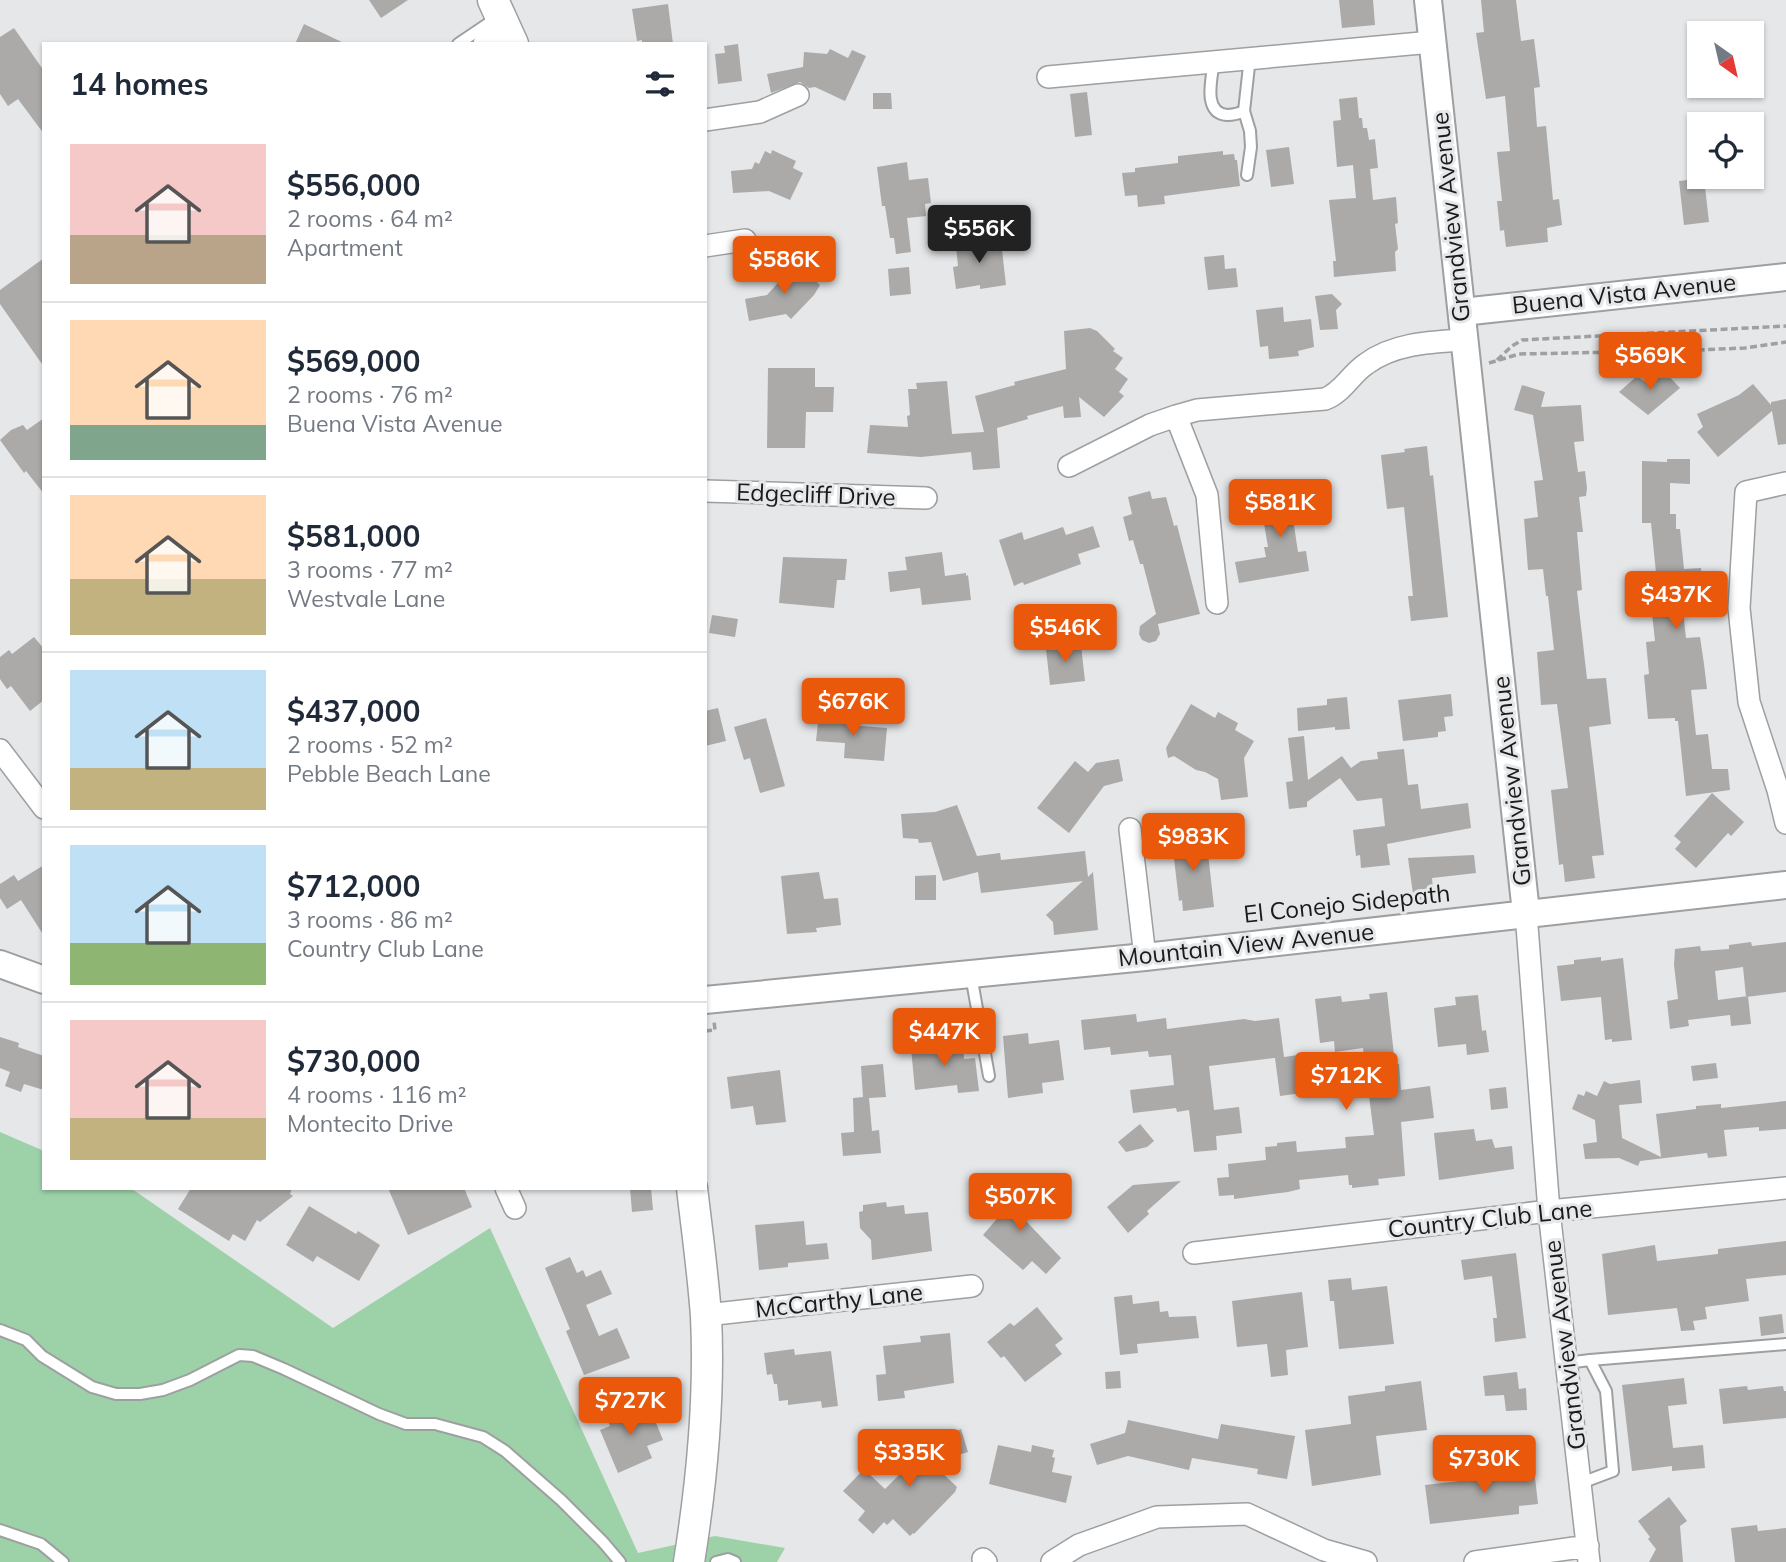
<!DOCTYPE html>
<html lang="en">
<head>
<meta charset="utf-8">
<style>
	body { margin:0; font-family:Mulish,sans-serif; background:#f6f6f7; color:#1f2937; height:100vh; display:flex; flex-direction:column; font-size:26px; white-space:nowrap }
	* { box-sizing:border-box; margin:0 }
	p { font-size:23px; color:#747a83 }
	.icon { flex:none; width:38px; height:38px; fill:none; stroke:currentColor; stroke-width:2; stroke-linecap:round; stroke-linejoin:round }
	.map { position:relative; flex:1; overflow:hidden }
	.details { position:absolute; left:42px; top:42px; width:665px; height:1148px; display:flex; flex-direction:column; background:#fff; border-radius:0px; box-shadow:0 2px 5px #0004 }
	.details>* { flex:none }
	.needle { width:46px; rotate:146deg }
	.controls { position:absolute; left:1687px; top:21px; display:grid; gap:14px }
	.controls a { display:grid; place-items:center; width:77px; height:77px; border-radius:0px; background:#fff; box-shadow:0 2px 5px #0004; font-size:35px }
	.price { position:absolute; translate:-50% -60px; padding:0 16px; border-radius:7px; background:#ea580c; color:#fff; font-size:23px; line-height:46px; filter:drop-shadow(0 2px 4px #0008) }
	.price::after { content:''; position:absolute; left:50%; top:42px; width:21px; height:16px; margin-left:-10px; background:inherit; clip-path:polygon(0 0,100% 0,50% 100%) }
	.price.active { background:#222; color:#fff }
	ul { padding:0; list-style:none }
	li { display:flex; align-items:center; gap:21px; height:175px; padding:0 28px }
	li+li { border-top:2px solid #e0e1e3 }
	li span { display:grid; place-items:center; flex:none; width:196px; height:140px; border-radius:0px; color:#555 }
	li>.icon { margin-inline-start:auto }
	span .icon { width:84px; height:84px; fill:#fffc; stroke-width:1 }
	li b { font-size:30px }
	h2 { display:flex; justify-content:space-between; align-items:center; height:84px; padding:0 28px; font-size:30px }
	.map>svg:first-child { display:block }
</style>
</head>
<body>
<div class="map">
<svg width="1786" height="1562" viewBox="0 0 1786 1562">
	<rect width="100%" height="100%" fill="#e5e7e9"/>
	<path fill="#9dd2a9" d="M0,1132L44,1151V1188H128L135,1191L333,1328L490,1228L638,1553L715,1536L785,1548L777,1562H0Z"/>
	<path fill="#abaaa8" d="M369,0H408L381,18Z
		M1339,0H1373L1375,25L1342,28Z
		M1481,0H1516L1521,41L1534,39L1540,87L1534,88L1537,127L1546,126L1553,200L1559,199L1562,225L1547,228L1548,242L1506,247L1504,230L1500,231L1497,201H1502L1497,152L1510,151L1505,96L1486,99L1476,33L1484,32Z
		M668,4L673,44H642V40L637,41L632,9Z
		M304,24L346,44H295Z
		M14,28L44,71V134L18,99L8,106L0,94V37Z
		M738,44L742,81L718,84L715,54L725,53L724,46Z
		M830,49L848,58L852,50L866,56L845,101L815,87L809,88L800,82L771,93L767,74L803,67L804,52L827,54Z
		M1087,92L1092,135L1075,137L1070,94Z
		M873,93H891L892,109H873Z
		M1357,97L1359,118H1362L1363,128H1367L1369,140L1375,139L1378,168L1370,169L1373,200L1396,197L1398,223L1395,224L1398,249L1395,252L1396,271L1334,277L1333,261H1336L1329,200L1356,198L1353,165L1337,167L1333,121L1341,120L1339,99Z
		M1289,147L1294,184L1271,187L1266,150Z
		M772,150L796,161L793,168L803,173L790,200L769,191L733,193L731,171L752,169L755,162L759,164L765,151L771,154Z
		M1223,151V155L1234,154L1235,160H1237L1240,186L1164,196L1165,204L1138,207L1137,195L1125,196L1122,173L1135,172V168L1178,163V156Z
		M907,162L909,180L928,178L931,203L925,204L926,216L907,218L911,252L896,254L894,238H890L885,206H882L877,167Z
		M1704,178L1709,222L1684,225L1679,181Z
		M991,236L993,251L1002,250L1006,285L980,289V285L956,289L953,267L958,266L956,247L958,246V241Z
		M1224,255L1225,269L1236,268L1238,287L1208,290L1204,257Z
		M44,258V367L0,304V290Z
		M796,263L820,285L814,295L791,319L786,314L749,321L745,299L767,295Z
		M909,267L911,294L890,296L888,269Z
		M1332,294L1342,304L1336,310L1338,329L1320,330L1315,296Z
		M1283,307L1284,322L1311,319L1314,347L1298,351L1299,356L1269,359L1268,346L1260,347L1256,310Z
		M1090,328L1097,331L1115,349L1113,351L1123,358L1115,369L1128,379L1119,392L1124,396L1104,417L1079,397L1081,417L1064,418L1063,406L1027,416L1028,419L997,428L1000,468L973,470L971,452L921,457L867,453L870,425L908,427L907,416L910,415L908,389H917L916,383L947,381L952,434L984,432L975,396L1015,385L1014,382L1066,369L1064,331Z
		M768,368H815V387H834L833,412H806L805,448H767Z
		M1665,372L1680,388L1648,415L1619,392L1637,376L1650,385Z
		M1753,384L1771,405V402L1786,399V444L1778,445L1772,411L1718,457L1697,432L1703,427L1697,414L1739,395Z
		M1522,385L1545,392L1541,407L1581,405L1584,441L1574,442L1578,472L1585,471L1587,488L1586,496L1579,497L1583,532H1577L1582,590L1577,591L1587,679L1606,678L1611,724L1589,727L1604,855L1592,856L1595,878L1565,882L1563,864L1559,865L1551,790L1568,788L1557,704L1541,705L1537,652L1554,650L1548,596H1546L1543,569L1528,570L1524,519L1538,517L1534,481L1543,480L1533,415L1514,410Z
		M44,418V494L26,471L24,473L0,440L11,430L23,425L27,430Z
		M1427,446L1430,476L1433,475L1448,617L1411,621L1408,596H1413L1404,507L1387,509L1381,455L1405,452L1404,449Z
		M1667,459H1690V484L1670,483V514H1676V529H1680L1684,569L1701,568L1703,591L1681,593L1686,638L1700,637L1704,664L1707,689L1691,690L1696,735L1708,734L1712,769H1728L1730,790L1686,796L1678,721H1675V718L1648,719L1644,675L1649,674L1646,642L1655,641L1651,604L1659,603L1651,523H1642V461L1667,462Z
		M1310,487L1314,515L1293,519L1298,552L1306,551L1309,571L1239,583L1235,562L1266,557L1264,547H1268L1262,512L1272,498L1275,501L1282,492Z
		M1150,491L1152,499L1166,497L1174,526L1177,525L1200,614L1158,624L1160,634L1156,641L1149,643L1142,640L1139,634L1140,626L1156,614L1143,564H1140L1133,540L1129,541L1123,517L1132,514L1128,497Z
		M1093,526L1100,547L1078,554L1081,564L1024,585L1023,582L1014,586L999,540L1022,532L1024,540L1063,527L1066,535Z
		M942,552L945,576L966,573V576L968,575L971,600L922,605L920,588L890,592L888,572L907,570L905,557Z
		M783,557L847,559L845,580H837L834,608L779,603Z
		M712,615L738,619L735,637L709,633Z
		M34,637L44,649V700L30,711L11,686L7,689L0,679V657L9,650L12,654Z
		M1069,643V646L1081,645L1085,681L1050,685L1046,649H1049V645Z
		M1451,694L1453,716L1444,717L1446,731L1438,732V737L1403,741L1398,700Z
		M1347,697L1350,729L1335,730V727L1298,731L1297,708L1327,705V699Z
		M1191,704L1215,718L1218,712L1238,723L1235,730L1254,741L1244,758L1248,797L1221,800L1218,779L1205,772L1196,770L1174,756L1168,758L1166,748Z
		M718,708L726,741L705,746V711Z
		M819,714L849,716L848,725L887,728L884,761L844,758L845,743L816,741Z
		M766,718L785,786L760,793L750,758L744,760L734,727Z
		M1304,736L1308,780L1342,756L1351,768L1361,761L1378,759L1377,752L1404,749L1408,785L1418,784L1421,809L1468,803L1471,828L1387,844L1390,865L1361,868L1360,855L1356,856L1353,830L1385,826L1382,798L1357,801L1340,778L1307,802V807L1289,809L1286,782L1293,781L1288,738Z
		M1119,759L1123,781L1104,786L1069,833L1037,808L1075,761L1088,772L1096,763Z
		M1712,793L1744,822L1731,836L1728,833L1696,868L1675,849L1681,842L1674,836Z
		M957,805L977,856L1000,853L1001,860L1085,851L1088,877L1093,872L1098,930L1054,935L1053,922L1046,915L1083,881L981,893L978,872L943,881L931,842L919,843L918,839L903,838L901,814L935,812Z
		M1206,835L1214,907L1183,911L1182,900L1179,901L1173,850L1177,849L1175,838Z
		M1474,855L1476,873L1432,878L1434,898L1414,901L1408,858Z
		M44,865V936L21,900L7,909L0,898V884L14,875L18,881Z
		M819,872L824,899L838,898L841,925L816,928L817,932L787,934L781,876Z
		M936,875V900H915V876Z
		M1751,942L1752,946L1786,942V992L1746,997L1743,967L1715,971L1718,1000L1748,996L1751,1024L1731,1026L1730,1015L1688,1020L1689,1026L1670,1029L1667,1001L1678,999L1674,965L1675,949L1700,946L1701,951L1729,949V945Z
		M1601,957V961L1623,958L1632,1040L1612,1042V1039L1605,1040L1601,997L1561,1001L1557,966L1574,964V960Z
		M1387,992L1395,1064H1399L1401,1090L1430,1086L1434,1118L1401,1122L1405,1176L1378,1179L1379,1185L1352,1188V1185H1349L1348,1175L1299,1180L1300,1189L1288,1192L1234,1199V1195L1219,1196L1217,1178L1229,1177L1228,1164L1266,1160L1265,1147L1277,1146V1143L1296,1141L1297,1152L1346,1148L1345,1137L1374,1135L1363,1048L1335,1052L1334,1041L1320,1043L1315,999L1341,996L1342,1002L1370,999L1369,994Z
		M1478,995L1482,1031L1486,1030L1489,1052L1467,1055L1466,1044L1438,1047L1434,1008L1456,1005L1455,997Z
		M1136,1014L1137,1022L1166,1018L1167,1029L1244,1019L1255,1021L1279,1018L1284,1057L1305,1054L1309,1092L1280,1096L1275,1058L1283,1057L1209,1066L1214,1110L1239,1107L1242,1133L1216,1136L1217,1150L1194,1152L1189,1110L1177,1112L1176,1108L1133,1113L1130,1090L1174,1085L1171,1055L1149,1057L1148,1051L1111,1055L1110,1047L1084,1050L1081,1020Z
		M1028,1033L1029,1044L1059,1040L1064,1080L1042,1083L1043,1093L1008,1098L1003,1036Z
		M0,1037L19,1043L18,1047L44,1056V1090L24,1084L21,1092L5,1086L10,1072L0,1068Z
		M963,1044L964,1059L975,1058L979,1091L958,1093L957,1085L915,1090L911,1048Z
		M1716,1063L1718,1078L1693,1081L1691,1066Z
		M883,1064L886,1097L869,1098L872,1131L879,1130L881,1153L843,1156L841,1133L854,1132L853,1098L863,1097L861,1066Z
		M780,1070L786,1122L756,1125L753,1106L731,1109L727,1077Z
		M1640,1080L1642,1103L1619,1105L1622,1138L1661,1157L1656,1114L1696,1109V1106L1721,1104V1108L1786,1101V1129L1759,1131V1127L1724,1130L1727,1156L1708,1158L1707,1153L1640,1161L1638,1166L1619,1158L1585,1159L1583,1144L1597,1142L1595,1120L1572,1109L1578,1094L1584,1096L1586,1091L1597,1096L1604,1081L1610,1084Z
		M1506,1087L1508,1108L1491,1110L1489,1089Z
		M1140,1124L1154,1141L1147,1147L1126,1152L1118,1142Z
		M1474,1129L1476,1141L1492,1139L1495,1148L1512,1146L1514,1169L1439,1180L1434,1133Z
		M1181,1181L1147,1211L1149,1214L1128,1233L1107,1207L1133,1185Z
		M1015,1184L1036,1204L1025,1217L1028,1220L1026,1221L1061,1258L1046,1274L1032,1261L1023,1270L983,1235L1001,1214L993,1206Z
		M191,1188H292L290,1194L293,1196L260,1222L257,1220L245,1241L233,1234L229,1241L178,1209Z
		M388,1188H464L472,1207L408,1235Z
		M630,1188H651L653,1210L632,1212Z
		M886,1202L887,1207L904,1205L905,1214L928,1212L932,1251L872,1260L871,1240L860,1228L859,1212L863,1211V1205Z
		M309,1206L356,1234L358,1231L380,1245L359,1281L317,1256L313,1262L286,1245Z
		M804,1221L806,1245L827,1243L829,1259L788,1263V1267L759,1270L755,1225Z
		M1786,1241V1275L1746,1279L1749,1301L1705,1307L1707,1319L1693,1321L1695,1330L1681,1331L1677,1308L1608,1315L1602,1254L1655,1245L1657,1261L1718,1254V1249Z
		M1516,1253L1526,1338L1495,1342L1493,1318H1497L1492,1276L1464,1280L1461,1260Z
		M570,1257L577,1273L583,1270L586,1277L601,1270L612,1294L586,1305L599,1336L617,1328L630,1358L584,1375L566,1331L570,1329L545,1268Z
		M1351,1278L1352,1290L1387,1286L1394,1344L1339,1349L1334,1301H1330L1328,1280Z
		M1302,1292L1308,1347L1286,1350L1288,1375L1271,1377L1267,1344L1237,1347L1232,1301Z
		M1132,1295L1133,1304L1159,1301L1160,1312L1168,1311L1169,1317L1196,1316L1199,1338L1137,1344L1138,1353L1120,1355L1114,1297Z
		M1037,1307L1063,1339L1055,1345L1062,1354L1025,1382L1004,1356L1001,1358L987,1342L1010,1323L1014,1326Z
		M1782,1314L1784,1333L1761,1336L1759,1317Z
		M950,1333L954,1383L904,1391L905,1398L878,1401L876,1375L886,1374L883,1346L921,1342L920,1336Z
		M794,1349L795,1355L831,1351L838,1406L822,1408L821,1401L788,1405V1400L779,1401L777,1384H774L772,1374L767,1375L764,1353Z
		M1120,1371L1121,1388L1106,1389L1105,1372Z
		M1517,1372L1519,1389L1526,1388L1527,1410L1506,1411L1504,1395L1485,1396L1483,1376Z
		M1684,1378L1687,1404L1668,1406L1673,1448L1703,1445L1705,1468L1672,1471V1466L1632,1471L1622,1385Z
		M1421,1381L1427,1430L1376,1436L1381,1475L1312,1486L1305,1430L1351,1424L1348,1396L1385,1391V1386Z
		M1747,1386L1748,1390L1783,1386L1784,1391H1786V1418L1723,1424L1719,1389Z
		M628,1404L633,1415L650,1408L663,1440L647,1446L652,1458L618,1473L600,1430L610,1426L605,1414Z
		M1128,1420L1218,1439L1221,1424L1295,1436L1287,1479L1257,1474L1258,1469L1192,1458L1189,1470L1128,1456L1097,1465L1090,1444L1125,1433Z
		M961,1429L968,1452L932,1463L957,1487L955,1492L914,1534L913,1533L910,1536L893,1519L887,1525L884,1522L873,1534L858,1520L865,1511L843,1491L864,1469L885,1489L930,1444L928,1440Z
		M998,1445L1031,1452L1032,1445L1054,1450L1052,1457L1055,1458L1052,1472L1072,1476L1066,1503L989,1484Z
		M1533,1460L1538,1504L1519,1506V1514L1430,1524L1425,1485L1503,1476L1502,1464Z
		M1669,1497L1687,1521L1680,1526L1683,1562H1649L1656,1549L1648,1539L1650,1537L1638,1521Z
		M1757,1525L1758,1531L1786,1528V1562H1735L1731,1528Z"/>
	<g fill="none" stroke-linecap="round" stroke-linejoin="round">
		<g stroke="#9d9fa1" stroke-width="14">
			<path id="service" d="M458,44L498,17
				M1214,60C1212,78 1202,113 1227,115C1234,115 1238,114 1244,111
				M1247,175L1251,147L1250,131L1244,111L1250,57
				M971,975L989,1076
				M0,1330L26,1340L42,1356L92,1387L116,1394H140L163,1390L190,1380L239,1355L253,1356L284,1369L379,1414L406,1424H435L483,1437L505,1451L561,1500L603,1542L620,1562
				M1590,1360L1786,1344
				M1566,1363L1590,1360L1606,1391L1613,1471L1581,1483
				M0,1530L41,1544L63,1562
				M716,1562L728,1559L735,1562"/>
		</g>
		<g stroke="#9d9fa1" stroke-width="24">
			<path id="minor" d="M484,44L507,30
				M1048,77L1432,42
				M705,120L760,112L798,95
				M705,246L745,240
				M1176,416L1207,495L1217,603
				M1069,466L1150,425L1176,416L1197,410L1325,399C1342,393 1351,374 1366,364C1394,343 1431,342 1465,340
				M1786,483L1746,492L1739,608L1749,702L1778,790L1786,823
				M705,491L926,498
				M0,750L44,808
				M1130,829L1145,957
				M1526,913L1549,1211L1589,1562
				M506,1188L515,1208
				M1194,1253L1549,1211L1786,1188
				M706,1315L972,1286
				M983,1559L986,1562
				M1052,1562L1079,1545L1157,1517L1247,1514L1324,1550L1366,1562
				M1475,1562L1588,1546"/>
		</g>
		<g stroke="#9d9fa1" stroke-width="30">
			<path id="tertiary" d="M1428,0L1526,913
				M1462,312L1786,277
				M0,964L44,980
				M705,1000L1145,957L1786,885"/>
		</g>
		<g stroke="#9d9fa1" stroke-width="33">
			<path id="secondary" d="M493,0L513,44
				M689,1562C702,1481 710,1399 706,1316C703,1274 697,1231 692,1188"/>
		</g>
		<path stroke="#9fa0a2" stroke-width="3.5" stroke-dasharray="7 3.5" stroke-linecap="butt" d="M1497,360L1512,346L1522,340L1786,326
			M1489,363L1519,354L1672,351L1745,348L1786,342
			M705,1031L715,1030L714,1021"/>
		<use href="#service" stroke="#fff" stroke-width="10"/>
		<use href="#minor" stroke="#fff" stroke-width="21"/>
		<use href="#tertiary" stroke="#fff" stroke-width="26"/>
		<use href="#secondary" stroke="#fff" stroke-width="30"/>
	</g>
	<g text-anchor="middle" stroke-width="6" stroke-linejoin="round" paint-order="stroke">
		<g font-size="24" fill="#1b1b1c" stroke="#e5e7e9">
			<text transform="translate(1451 217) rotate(-96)" y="8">Grandview Avenue</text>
			<text transform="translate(1624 294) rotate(-6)" y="8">Buena Vista Avenue</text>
			<text transform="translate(816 495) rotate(2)" y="8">Edgecliff Drive</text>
			<text transform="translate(1512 781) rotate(-96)" y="8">Grandview Avenue</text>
			<text transform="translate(1347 904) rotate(-6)" y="8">El Conejo Sidepath</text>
			<text transform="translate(1246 945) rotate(-6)" y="8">Mountain View Avenue</text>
			<text transform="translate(1490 1219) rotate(-6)" y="8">Country Club Lane</text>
			<text transform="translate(839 1301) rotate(-6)" y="8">McCarthy Lane</text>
			<text transform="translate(1565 1345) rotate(-97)" y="8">Grandview Avenue</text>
		</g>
	</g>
</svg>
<div class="controls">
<a><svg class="needle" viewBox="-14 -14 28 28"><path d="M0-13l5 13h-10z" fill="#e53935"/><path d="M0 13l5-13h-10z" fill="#747a83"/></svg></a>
<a><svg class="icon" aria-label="locate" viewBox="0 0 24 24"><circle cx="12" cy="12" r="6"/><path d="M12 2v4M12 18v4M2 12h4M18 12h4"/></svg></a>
</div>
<b class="price active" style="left:979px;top:265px">$556K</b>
<b class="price" style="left:784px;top:296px">$586K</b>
<b class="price" style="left:1650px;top:392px">$569K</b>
<b class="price" style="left:1280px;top:539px">$581K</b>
<b class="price" style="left:1676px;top:631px">$437K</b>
<b class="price" style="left:1065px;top:664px">$546K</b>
<b class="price" style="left:853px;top:738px">$676K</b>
<b class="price" style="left:1193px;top:873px">$983K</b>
<b class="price" style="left:944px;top:1068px">$447K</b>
<b class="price" style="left:1346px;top:1112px">$712K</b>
<b class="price" style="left:1020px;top:1233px">$507K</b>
<b class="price" style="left:630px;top:1437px">$727K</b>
<b class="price" style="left:909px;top:1489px">$335K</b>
<b class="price" style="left:1484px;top:1495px">$730K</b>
<section class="details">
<h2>14 homes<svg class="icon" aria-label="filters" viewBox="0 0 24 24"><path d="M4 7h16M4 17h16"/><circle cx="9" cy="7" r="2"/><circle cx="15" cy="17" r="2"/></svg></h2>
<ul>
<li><span style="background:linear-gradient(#f6c9c9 65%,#b9a48a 0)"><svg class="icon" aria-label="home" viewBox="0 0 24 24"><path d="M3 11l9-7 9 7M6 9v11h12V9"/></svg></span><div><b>$556,000</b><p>2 rooms · 64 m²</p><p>Apartment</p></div></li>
<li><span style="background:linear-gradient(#ffd9b3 75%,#7fa58c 0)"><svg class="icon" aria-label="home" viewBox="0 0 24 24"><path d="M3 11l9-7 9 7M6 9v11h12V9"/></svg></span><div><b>$569,000</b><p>2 rooms · 76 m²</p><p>Buena Vista Avenue</p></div></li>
<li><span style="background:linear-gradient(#ffd9b3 60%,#c2b280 0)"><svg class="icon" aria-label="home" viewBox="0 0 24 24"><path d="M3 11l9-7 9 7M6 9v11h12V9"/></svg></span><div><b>$581,000</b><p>3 rooms · 77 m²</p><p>Westvale Lane</p></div></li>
<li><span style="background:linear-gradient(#bfe0f5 70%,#c2b280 0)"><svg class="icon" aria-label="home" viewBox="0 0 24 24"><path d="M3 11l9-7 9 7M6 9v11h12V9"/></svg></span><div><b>$437,000</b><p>2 rooms · 52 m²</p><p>Pebble Beach Lane</p></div></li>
<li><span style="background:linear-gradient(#bfe0f5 70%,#8fb573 0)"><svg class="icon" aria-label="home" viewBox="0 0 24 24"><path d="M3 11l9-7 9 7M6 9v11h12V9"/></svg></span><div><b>$712,000</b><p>3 rooms · 86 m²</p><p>Country Club Lane</p></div></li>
<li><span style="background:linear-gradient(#f6c9c9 70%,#c2b280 0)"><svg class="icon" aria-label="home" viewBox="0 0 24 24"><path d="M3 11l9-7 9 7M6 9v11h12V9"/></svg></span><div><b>$730,000</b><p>4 rooms · 116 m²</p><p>Montecito Drive</p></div></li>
</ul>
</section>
</div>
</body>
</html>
